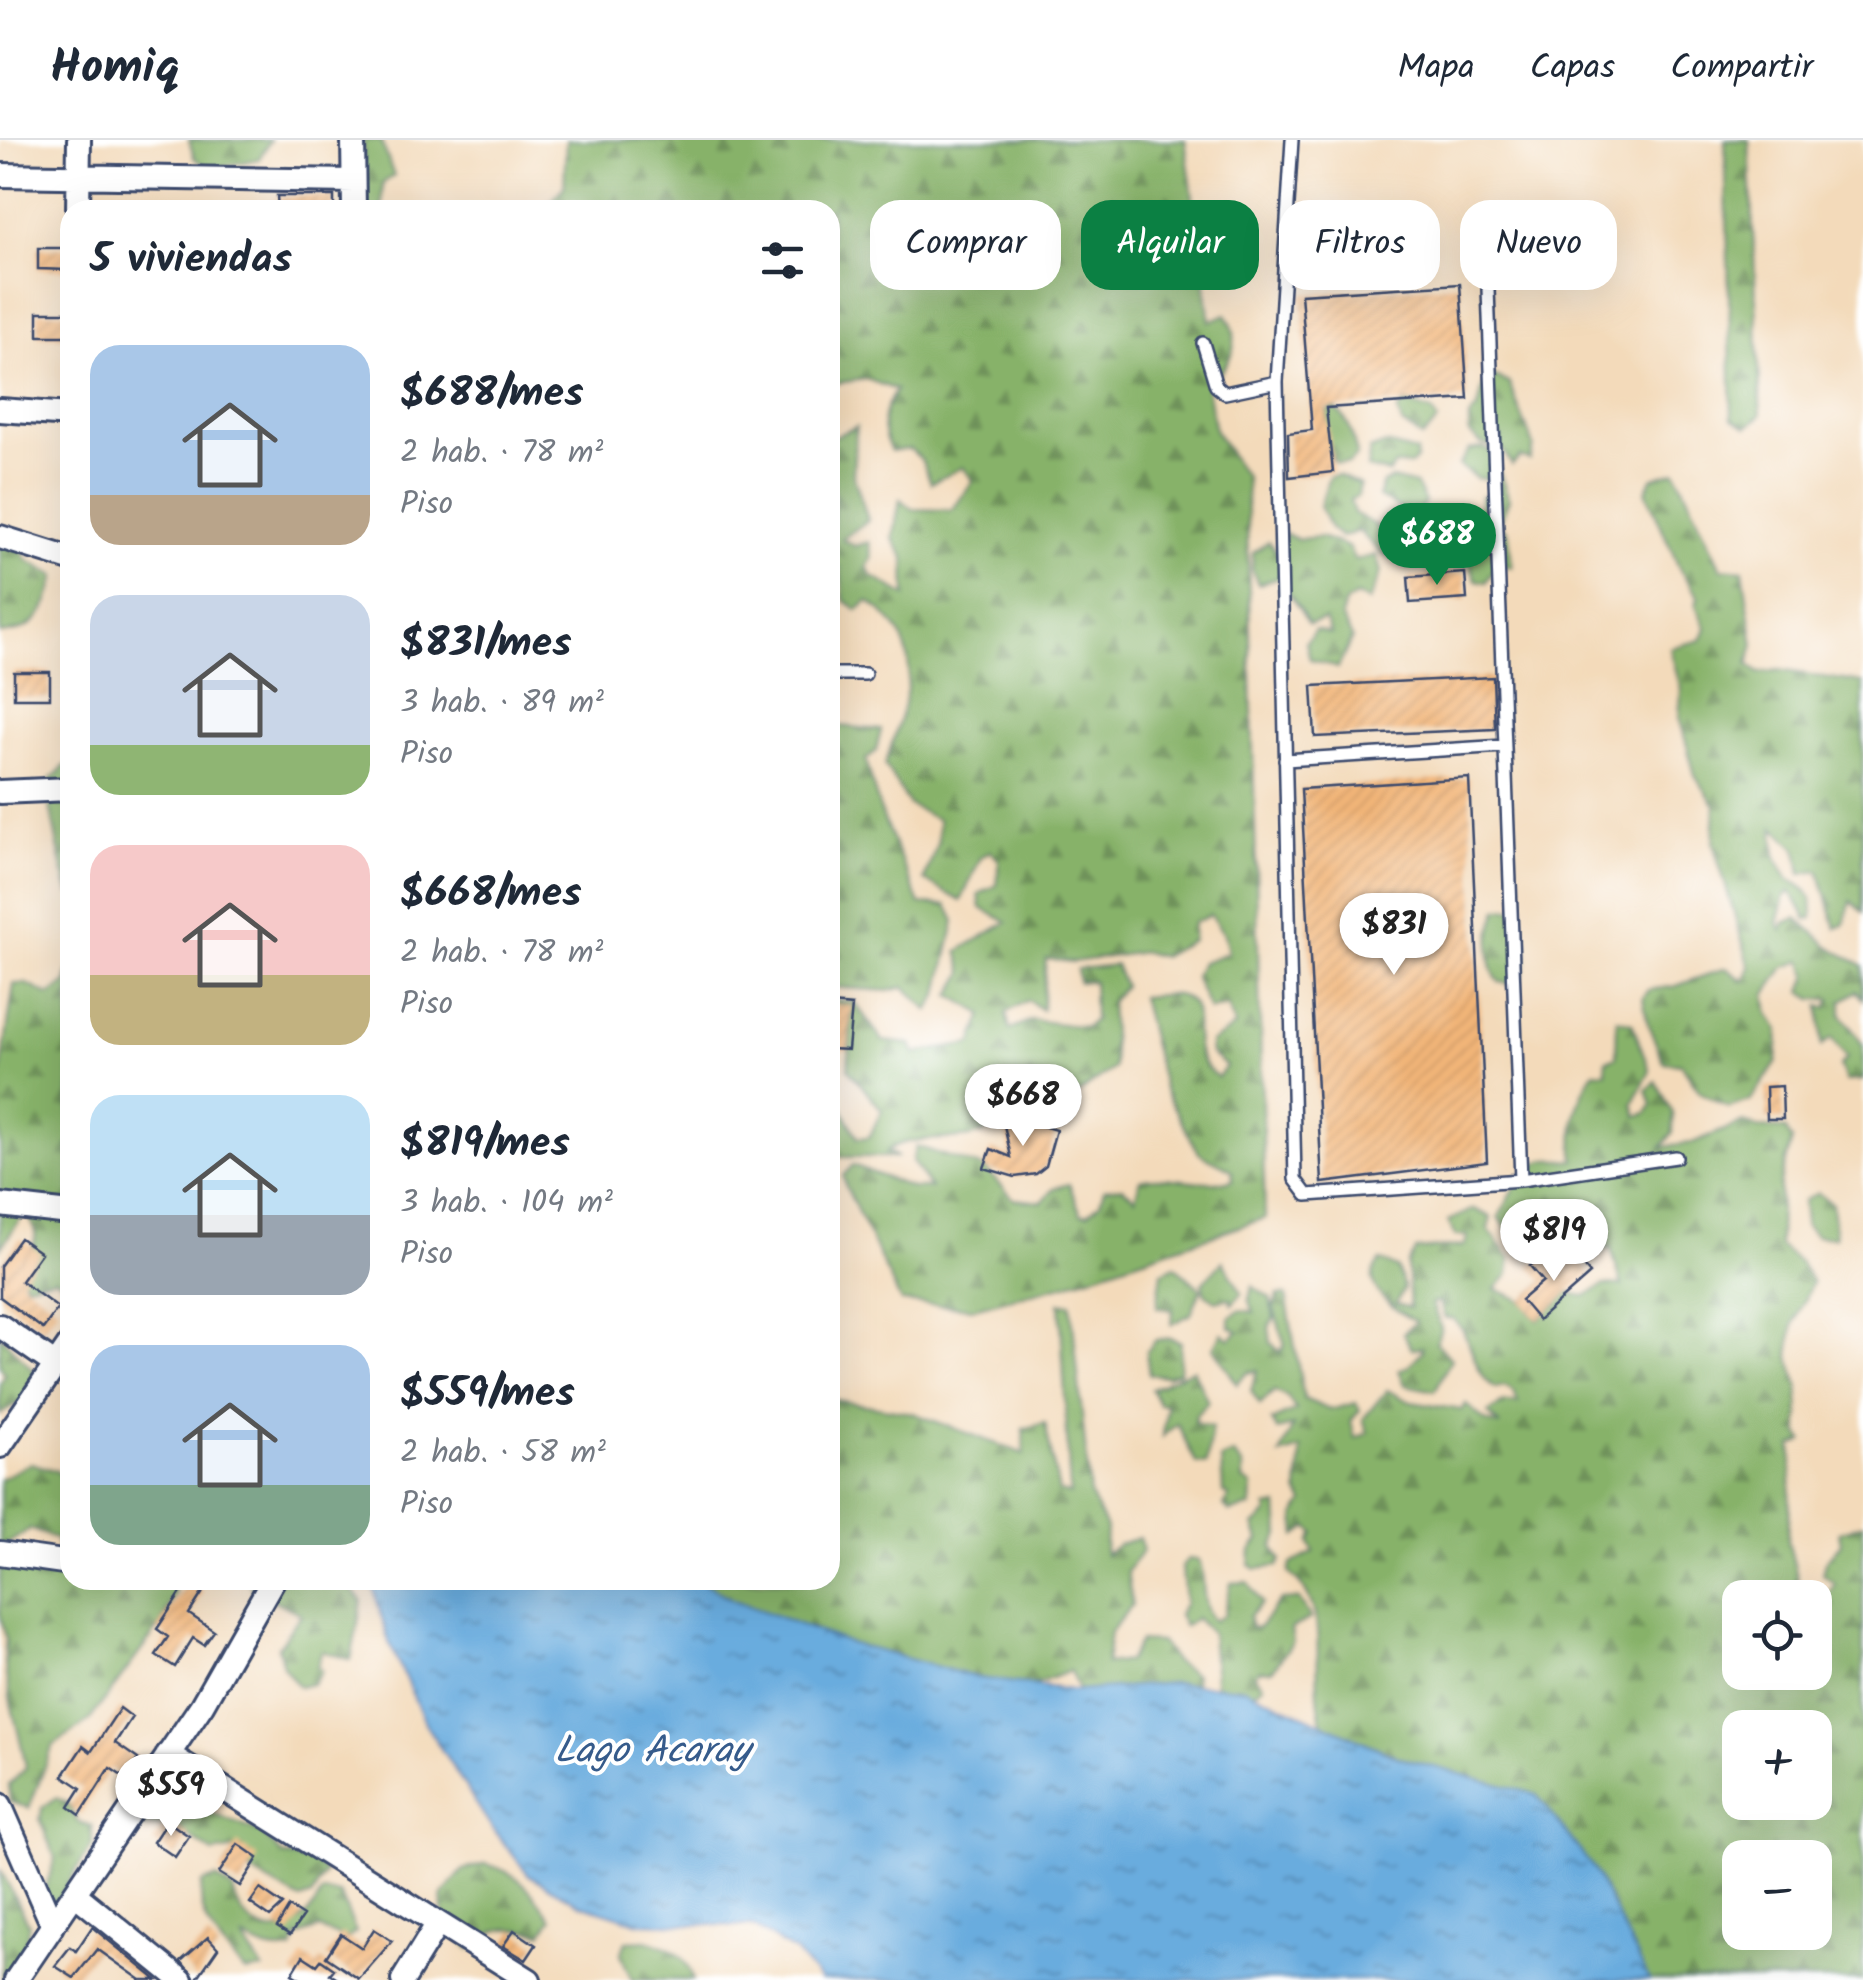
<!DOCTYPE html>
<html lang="es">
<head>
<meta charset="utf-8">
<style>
	body { margin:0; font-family:Kalam,sans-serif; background:#f2f2f3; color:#1f2937; height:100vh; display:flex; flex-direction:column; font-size:38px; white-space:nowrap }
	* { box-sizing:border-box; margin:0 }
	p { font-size:32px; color:#747a83 }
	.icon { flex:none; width:55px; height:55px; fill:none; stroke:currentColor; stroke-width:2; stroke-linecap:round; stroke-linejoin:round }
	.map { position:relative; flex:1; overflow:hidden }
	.side { position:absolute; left:60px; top:60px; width:780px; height:1390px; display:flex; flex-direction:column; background:#fff; border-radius:30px; box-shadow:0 10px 40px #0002 }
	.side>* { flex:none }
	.banner { position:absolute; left:870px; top:60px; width:842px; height:90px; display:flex; gap:20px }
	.buttons { position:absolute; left:1722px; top:1440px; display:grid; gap:20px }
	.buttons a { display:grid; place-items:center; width:110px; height:110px; border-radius:20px; background:#fff; box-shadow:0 10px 40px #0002; font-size:50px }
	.price { position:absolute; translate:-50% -85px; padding:0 22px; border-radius:35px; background:#fff; color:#222; font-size:32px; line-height:65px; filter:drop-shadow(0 2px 5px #0008) }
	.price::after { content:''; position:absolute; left:50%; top:60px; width:30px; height:22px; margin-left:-15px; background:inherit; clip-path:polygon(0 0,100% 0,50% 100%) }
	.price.current { background:#0b8043; color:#fff }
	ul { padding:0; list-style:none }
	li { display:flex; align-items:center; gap:30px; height:250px; padding:0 30px }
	li span { display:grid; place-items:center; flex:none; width:280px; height:200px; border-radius:30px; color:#555 }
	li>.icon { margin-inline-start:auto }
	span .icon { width:120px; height:120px; fill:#fffc; stroke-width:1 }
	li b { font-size:42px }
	h2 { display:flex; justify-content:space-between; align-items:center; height:120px; padding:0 30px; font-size:42px }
	.pill { padding:0 35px; border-radius:30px; background:#fff; box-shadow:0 10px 40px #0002; font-size:35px; line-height:90px }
	.pill.current { background:#0b8043; color:#fff }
	header { display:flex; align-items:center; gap:60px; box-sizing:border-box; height:140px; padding:0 50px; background:#fff; border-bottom:2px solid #e0e1e3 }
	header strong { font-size:48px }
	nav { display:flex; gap:55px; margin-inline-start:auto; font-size:35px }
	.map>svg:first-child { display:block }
</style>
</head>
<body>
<header>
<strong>Homiq</strong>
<nav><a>Mapa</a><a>Capas</a><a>Compartir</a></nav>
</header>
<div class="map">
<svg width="1863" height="1840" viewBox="0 0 1863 1840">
	<defs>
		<pattern id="forest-firs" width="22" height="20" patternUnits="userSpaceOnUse" patternTransform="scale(2.5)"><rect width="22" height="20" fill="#87b269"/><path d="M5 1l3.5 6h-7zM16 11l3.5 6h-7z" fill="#6e915a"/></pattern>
		<pattern id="water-ripples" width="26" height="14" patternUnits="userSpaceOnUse" patternTransform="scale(2.5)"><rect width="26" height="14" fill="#69acde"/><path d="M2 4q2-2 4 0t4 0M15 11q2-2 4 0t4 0" fill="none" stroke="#568cb7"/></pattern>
		<pattern id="building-hatch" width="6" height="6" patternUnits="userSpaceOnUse" patternTransform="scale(2.5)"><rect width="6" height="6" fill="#f2b578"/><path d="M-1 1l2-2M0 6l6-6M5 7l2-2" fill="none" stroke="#cf9c6a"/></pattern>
	</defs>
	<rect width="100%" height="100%" fill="#fff"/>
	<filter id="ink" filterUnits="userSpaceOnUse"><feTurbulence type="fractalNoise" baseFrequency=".01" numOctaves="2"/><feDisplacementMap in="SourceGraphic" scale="20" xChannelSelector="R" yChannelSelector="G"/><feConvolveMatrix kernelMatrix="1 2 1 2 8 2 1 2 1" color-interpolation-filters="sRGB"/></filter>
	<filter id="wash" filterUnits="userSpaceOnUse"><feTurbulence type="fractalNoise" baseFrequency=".0048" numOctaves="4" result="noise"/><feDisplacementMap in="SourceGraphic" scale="40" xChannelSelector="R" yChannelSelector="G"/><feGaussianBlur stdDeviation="2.25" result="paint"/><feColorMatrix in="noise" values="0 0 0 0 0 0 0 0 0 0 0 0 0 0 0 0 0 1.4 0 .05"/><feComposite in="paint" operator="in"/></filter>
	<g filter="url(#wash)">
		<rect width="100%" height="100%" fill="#f3daba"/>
		<path fill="url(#forest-firs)" stroke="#517064" stroke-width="2.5" fill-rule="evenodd" d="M189,0H270L259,19L210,29L194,18Z
			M363,0H381L394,36L383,43L382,70H364Z
			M566,0H1185L1210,181L1226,174C1246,204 1227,225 1207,248L1215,291L1246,338L1265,1078L1066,1144L974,1168L901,1162L846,1047L843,1036L853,1025L912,1048H930L912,1021L916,1006L984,1028L1014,1059L1042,1062L1054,1048L1069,1044L1081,1074H1088L1100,1063L1104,1049L1122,1047L1135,1058L1140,1040C1160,1033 1205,1047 1233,1040L1232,1030L1199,1013L1164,950L1141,857C1152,856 1171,852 1181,856C1214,868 1176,910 1218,937L1226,926L1211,914L1210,903L1235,886L1227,866L1209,870L1194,836L1202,822L1228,813L1224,794L1210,775L1193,783L1192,800L1162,817L1144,812L1073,822L1046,819L1042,870L1028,860L1006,873L1010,890L1031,880L1086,887L1094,880L1093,841L1078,842L1077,829L1115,825L1124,846L1110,862L1114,928L1073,958L1006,943C1008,1029 928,981 887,1011L898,1017H830V946L858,998L869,997L882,970L848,929L852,866L830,864V859L854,862L883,901L911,904L915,913L972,904L983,874L951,855L964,833L958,811L1007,782L981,768L979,754L997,745L999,720L990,711L981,717L961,761L924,740L938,701V680L909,665L885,625C904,563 934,505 868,461L858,470L844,460L840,427L830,426L834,357L830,298L856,287L853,334L868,380L842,399L855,406L869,402L872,418L867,427L872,436L906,456L905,418L893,399L900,359L912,369L952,370L973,341L963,327L931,343L921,319L910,309L891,311C878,287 882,271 896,250L866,239L830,244V70H543L564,47Z
			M1725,0H1749L1761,275L1747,287L1732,278Z
			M1486,233L1509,243L1534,306L1530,320L1520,317L1512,325L1499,304L1502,297L1492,306L1482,304L1469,293V278L1478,268Z
			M1406,263L1432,272L1438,281L1422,298L1402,284L1397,271Z
			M1334,268C1349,277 1353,298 1357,315L1349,324L1336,323L1326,308L1327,271Z
			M1386,304L1416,312L1417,319L1410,325H1395L1389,333L1367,328L1370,310Z
			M1483,308L1492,312L1509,359L1500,382L1509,395L1512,427L1498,424L1486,442L1476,440L1468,418L1477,414L1464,392L1490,387L1479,370L1481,356L1498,352L1496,340L1476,338L1459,325L1469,310Z
			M1676,331L1721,428L1743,430L1754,505L1748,524L1759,533L1779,530L1863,543V772L1851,761L1844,785L1836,788L1819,731L1801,734L1797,709L1774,687L1776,717L1789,740C1810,749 1813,756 1813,778L1807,779L1791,751L1785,756L1778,783L1782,790L1784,783L1797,778L1829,806L1863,826V859L1857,851L1842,861V875L1863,905V940L1846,941L1840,926L1847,918L1832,898L1822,906L1820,866L1827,868L1831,859H1813L1802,851L1808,835L1802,821L1785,827L1766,855L1769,874L1779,890L1777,922L1751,960L1729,968L1700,952L1681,924L1664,922L1648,885L1643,858L1649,850L1676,846L1726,828L1744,841L1750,827L1713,703L1715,665L1695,635L1679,577L1681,550L1670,508L1701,500L1706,488L1696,466L1698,456L1680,430L1646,351L1652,338Z
			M1338,335L1360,345L1358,356L1350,360L1354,373L1401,401L1408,414L1404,420L1383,415L1359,391L1341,397L1330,388L1320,366L1329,337Z
			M1392,339L1416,345L1425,362L1415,377L1378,357L1383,343Z
			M1285,394L1298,399L1321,397L1348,407L1355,420L1376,415L1381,432L1369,461L1356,456L1345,463L1341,476L1352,498L1338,528L1310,519L1306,502L1315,490L1331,494L1325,480L1309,484L1279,438L1258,444L1252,430L1253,413L1268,402L1280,416Z
			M19,405L27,420L56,436C47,470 39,491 0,494V407Z
			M830,585L881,590L876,611L866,620L881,673L920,764L947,765L955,781L939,854L929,871L905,847L889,851L830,847Z
			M70,621V754C58,718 55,683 45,645Z
			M1516,768C1525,793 1536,824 1514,845L1499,842C1484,824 1490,791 1498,769Z
			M70,826V1149L56,1138L26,1144L21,1134C30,1109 46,1097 25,1073L0,1108V938L14,844H27L49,855L66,844Z
			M1617,879L1632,883L1650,931L1633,964L1637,976L1647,973L1652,965L1647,950L1656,941L1673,973V992L1662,1006L1692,1003L1744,982L1757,988L1785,989L1792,1000L1780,1044L1779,1106L1799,1122L1812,1142L1793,1185L1789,1216L1799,1247V1294L1804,1301L1793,1306L1788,1400L1802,1457L1740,1458V1532H1815V1459L1828,1455L1835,1443L1822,1434L1825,1421L1841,1404L1839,1392L1863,1384V1840H1637L1333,1619C1328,1601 1321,1583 1319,1565C1312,1517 1332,1469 1289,1433L1291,1424L1314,1412L1310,1402L1315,1393L1308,1387L1297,1396L1295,1376L1304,1363L1298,1352L1301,1309L1280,1315L1293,1286L1277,1290L1271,1281L1296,1270L1287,1257L1274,1251L1260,1264L1251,1251L1257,1230L1245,1234L1237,1244L1214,1208L1222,1193L1230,1199L1239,1191L1230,1187V1177L1239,1170L1254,1172L1249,1159L1252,1146L1270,1158L1274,1178L1269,1187L1271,1203L1280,1212L1285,1205L1273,1167L1278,1155H1286L1304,1259L1330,1270L1356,1263L1360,1270L1351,1281L1355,1298L1368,1293L1363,1279L1387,1250L1411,1262L1462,1270L1466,1264L1485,1281L1500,1286L1488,1273L1503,1263H1518L1514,1252L1505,1246L1495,1248C1470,1230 1475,1198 1452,1178H1445L1439,1162L1432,1163L1441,1188L1436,1203L1451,1219L1435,1251L1405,1245L1399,1230L1409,1226L1422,1211V1207L1412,1209L1403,1193L1416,1182C1398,1172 1355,1146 1381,1121L1397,1128L1404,1148L1396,1164L1410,1168L1407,1124L1416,1110L1464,1106L1468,1096H1456L1448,1081L1474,1069L1491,1077L1488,1089L1511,1119L1509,1134L1496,1149L1521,1160L1538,1180L1569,1153L1585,1156L1604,1145L1622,1146L1610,1107L1592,1118L1566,1090L1562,1101L1518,1107L1499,1077C1511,1058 1518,1029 1543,1021C1551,1018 1566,1021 1575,1020C1570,985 1576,962 1594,931L1606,932V920L1616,917ZM1740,1588H1815V1662H1740ZM1740,1718H1815V1792H1740Z
			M1818,1053L1832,1064L1835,1097L1815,1096L1805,1086L1803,1061Z
			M1223,1121L1242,1153L1232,1164L1230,1158L1216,1161L1205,1154L1202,1143Z
			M1175,1126L1201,1149L1191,1174L1172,1184L1173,1170L1157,1167L1162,1132Z
			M1060,1163H1071L1090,1355L1106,1388L1105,1415L1119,1404L1139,1398L1143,1411L1127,1431L1132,1465L1110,1492L1106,1524L1128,1521L1140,1501L1161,1502L1174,1521L1195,1535L1193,1558L1079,1551L1070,1531L1033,1545L980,1550L932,1547L680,1440H830V1259L913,1273L1024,1314L1023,1289L1045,1283L1059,1352L1070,1354Z
			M0,1195L37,1234L23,1261L0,1274V1243L5,1234L0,1226Z
			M1169,1198L1181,1202L1179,1232L1167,1236L1149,1234L1146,1212L1156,1200Z
			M1193,1229L1208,1262L1196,1275L1195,1283L1212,1287L1206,1324L1196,1323L1177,1283L1163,1296L1167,1265L1159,1264L1151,1249Z
			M1233,1314L1243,1326V1340L1252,1346L1251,1367L1230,1372L1224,1366L1229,1356L1223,1353L1221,1319Z
			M31,1323L57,1331L70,1349V1440H173L175,1452L161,1484L89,1581L53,1606L29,1668L10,1662L9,1645L26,1628C19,1584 0,1544 6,1499L0,1474V1429L60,1425L56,1399L30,1389L0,1409V1339Z
			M1278,1366L1280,1395L1273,1407L1281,1420L1278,1426L1256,1429L1250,1425L1251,1411L1259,1400L1254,1386L1268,1373L1267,1368Z
			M1188,1419L1199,1420C1207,1440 1199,1465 1214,1481L1224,1475L1231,1443L1248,1442L1262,1463L1249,1476L1251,1488L1259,1487L1281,1460L1299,1459L1311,1478L1291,1489L1293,1502L1272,1530L1258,1531L1255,1535L1263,1545L1249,1557L1239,1546L1216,1551L1211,1493L1196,1478L1184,1486L1178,1474L1185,1463L1182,1427Z
			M248,1440H345L362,1461L351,1520L322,1511L317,1527L322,1531L313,1544L299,1547L283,1526L278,1507L301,1474L253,1450Z
			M156,1642L170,1646L195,1667L262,1693L282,1715L313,1721L325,1732L312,1756L301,1760L252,1733L243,1708L213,1713L171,1684L132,1688L130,1672Z
			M56,1658L67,1663L78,1682L92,1686V1706L56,1763L44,1754L55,1718L40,1680L42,1668Z
			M486,1724C522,1734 530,1750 552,1779L542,1793C507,1787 498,1784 470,1809L444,1784L442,1756L463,1730Z
			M0,1729L29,1784L25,1811L3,1840Z
			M216,1738L233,1750C247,1808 300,1801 322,1752L340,1754L356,1792L347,1799L319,1789L297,1797L292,1810C272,1814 259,1807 242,1798L263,1829L245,1832C222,1805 195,1780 202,1743Z
			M646,1800C671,1807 686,1814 693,1840H632L621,1815L626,1801Z"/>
		<path fill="url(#water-ripples)" stroke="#426e9e" stroke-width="2.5" d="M371,1440H698L734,1460L849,1503L979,1538L1079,1551L1172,1543L1244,1548L1400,1618L1536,1654L1593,1728L1649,1840H820L796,1813L753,1786L640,1783L580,1764L529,1735L492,1688L427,1587L389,1502Z"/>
		<g id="blocks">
			<path fill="url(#building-hatch)" d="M277,56H334V70H278Z
				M38,108H69V130L38,129Z
				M1460,144L1468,259L1326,268L1333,332L1289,337L1288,293L1312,290L1301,154Z
				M38,172H67V196H38Z
				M1465,433L1467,459L1410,463L1408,437Z
				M14,532H50V558H14Z
				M1493,537L1495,589L1315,597L1312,546Z
				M1469,638L1487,1022L1322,1043L1301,649Z
				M830,864L852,866L848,910L830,909Z
				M1782,946L1783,979H1767L1766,947Z
				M1011,977L1056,990L1046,1026L1036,1034L1015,1037L984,1028L991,1009L1011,1017L1004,985Z
				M20,1098L41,1113L21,1141L58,1168L43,1189L0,1157V1126Z
				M1545,1114L1557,1128L1574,1114L1590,1134L1538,1180L1521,1160L1543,1141L1530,1126Z
				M188,1442L203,1452L189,1474L214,1491L204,1505L193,1498L175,1527L156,1515L168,1497L157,1489Z
				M120,1568L132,1577L115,1603L138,1619L125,1638L110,1628L80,1675L69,1667L81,1648L63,1636L83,1606L91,1612Z
				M167,1681L189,1696L175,1717L153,1702Z
				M238,1704L258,1718L240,1746L219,1733Z
				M260,1749L283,1765L270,1777L250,1763Z
				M289,1767L303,1776L290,1795L277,1787Z
				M92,1787L157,1840H141L97,1809L74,1838L55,1826L70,1807L76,1811Z
				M374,1789L392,1801L359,1839L326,1817L341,1794L362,1808Z
				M514,1790L536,1805L526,1820L503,1806Z
				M208,1797L218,1808L196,1840L181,1821Z
				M303,1816L317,1825L321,1820L334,1829L330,1834L339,1840H302L292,1834Z"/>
		</g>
	</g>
	<g filter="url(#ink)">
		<use href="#blocks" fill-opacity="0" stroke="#3b496c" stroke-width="2.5"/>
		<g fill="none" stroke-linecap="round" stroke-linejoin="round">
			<g stroke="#3b496c" stroke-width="16">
				<path id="lane" d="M1292,0L1277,242L1295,1039L1307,1055L1521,1040L1676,1017
					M1488,149L1521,1040
					M1203,203L1216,246L1225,253L1277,242
					M830,534H865
					M1285,620L1504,606"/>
			</g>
			<g stroke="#3b496c" stroke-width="28">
				<path id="street" d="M353,0L354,70
					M0,35L353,41
					M78,70L79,0
					M0,270L70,275
					M0,397L70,419
					M0,652L70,649
					M0,1065L70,1073
					M0,1186L56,1225
					M0,1306L70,1204
					M0,1413L70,1423
					M168,1614L529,1840
					M0,1665L53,1786
					M75,1754L181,1840
					M16,1840L202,1565L273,1440
					M403,1840L438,1783"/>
			</g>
			<use href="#lane" stroke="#fff" stroke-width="11"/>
			<use href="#street" stroke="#fff" stroke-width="22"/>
		</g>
	</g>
	<g text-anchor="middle" stroke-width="8" stroke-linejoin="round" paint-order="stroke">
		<g font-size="38" font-style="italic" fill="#365b8b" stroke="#fff">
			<text x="652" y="1622">Lago Acaray</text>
		</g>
	</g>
</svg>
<div class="buttons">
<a><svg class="icon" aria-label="locate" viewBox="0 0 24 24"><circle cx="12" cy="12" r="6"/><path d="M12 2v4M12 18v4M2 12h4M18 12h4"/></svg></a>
<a>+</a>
<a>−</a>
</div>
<b class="price current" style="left:1437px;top:448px">$688</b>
<b class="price" style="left:1394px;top:838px">$831</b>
<b class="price" style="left:1023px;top:1009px">$668</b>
<b class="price" style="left:1554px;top:1144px">$819</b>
<b class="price" style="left:171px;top:1699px">$559</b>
<div class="banner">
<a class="pill">Comprar</a>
<a class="pill current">Alquilar</a>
<a class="pill">Filtros</a>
<a class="pill">Nuevo</a>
</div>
<section class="side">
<h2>5 viviendas<svg class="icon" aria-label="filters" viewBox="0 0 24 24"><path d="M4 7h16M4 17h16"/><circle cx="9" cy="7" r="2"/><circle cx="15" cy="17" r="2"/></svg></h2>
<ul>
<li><span style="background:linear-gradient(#a9c7e8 75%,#b9a48a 0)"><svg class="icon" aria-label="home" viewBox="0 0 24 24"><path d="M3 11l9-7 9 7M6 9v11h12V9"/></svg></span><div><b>$688/mes</b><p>2 hab. · 78 m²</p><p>Piso</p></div></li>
<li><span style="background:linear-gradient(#c9d6e8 75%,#8fb573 0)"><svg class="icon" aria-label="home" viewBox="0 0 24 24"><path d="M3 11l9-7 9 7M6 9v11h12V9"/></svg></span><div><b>$831/mes</b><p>3 hab. · 89 m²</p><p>Piso</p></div></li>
<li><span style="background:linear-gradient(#f6c9c9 65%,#c2b280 0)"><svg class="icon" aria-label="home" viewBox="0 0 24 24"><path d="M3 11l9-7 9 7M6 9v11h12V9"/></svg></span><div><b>$668/mes</b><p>2 hab. · 78 m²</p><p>Piso</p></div></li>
<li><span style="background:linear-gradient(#bfe0f5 60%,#9aa5b1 0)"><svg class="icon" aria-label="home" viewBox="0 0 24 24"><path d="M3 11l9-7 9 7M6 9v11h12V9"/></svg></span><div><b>$819/mes</b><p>3 hab. · 104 m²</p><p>Piso</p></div></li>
<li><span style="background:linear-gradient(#a9c7e8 70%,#7fa58c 0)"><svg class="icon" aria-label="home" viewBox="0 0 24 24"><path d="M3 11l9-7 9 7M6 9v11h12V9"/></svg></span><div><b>$559/mes</b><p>2 hab. · 58 m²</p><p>Piso</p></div></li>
</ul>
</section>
</div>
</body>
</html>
